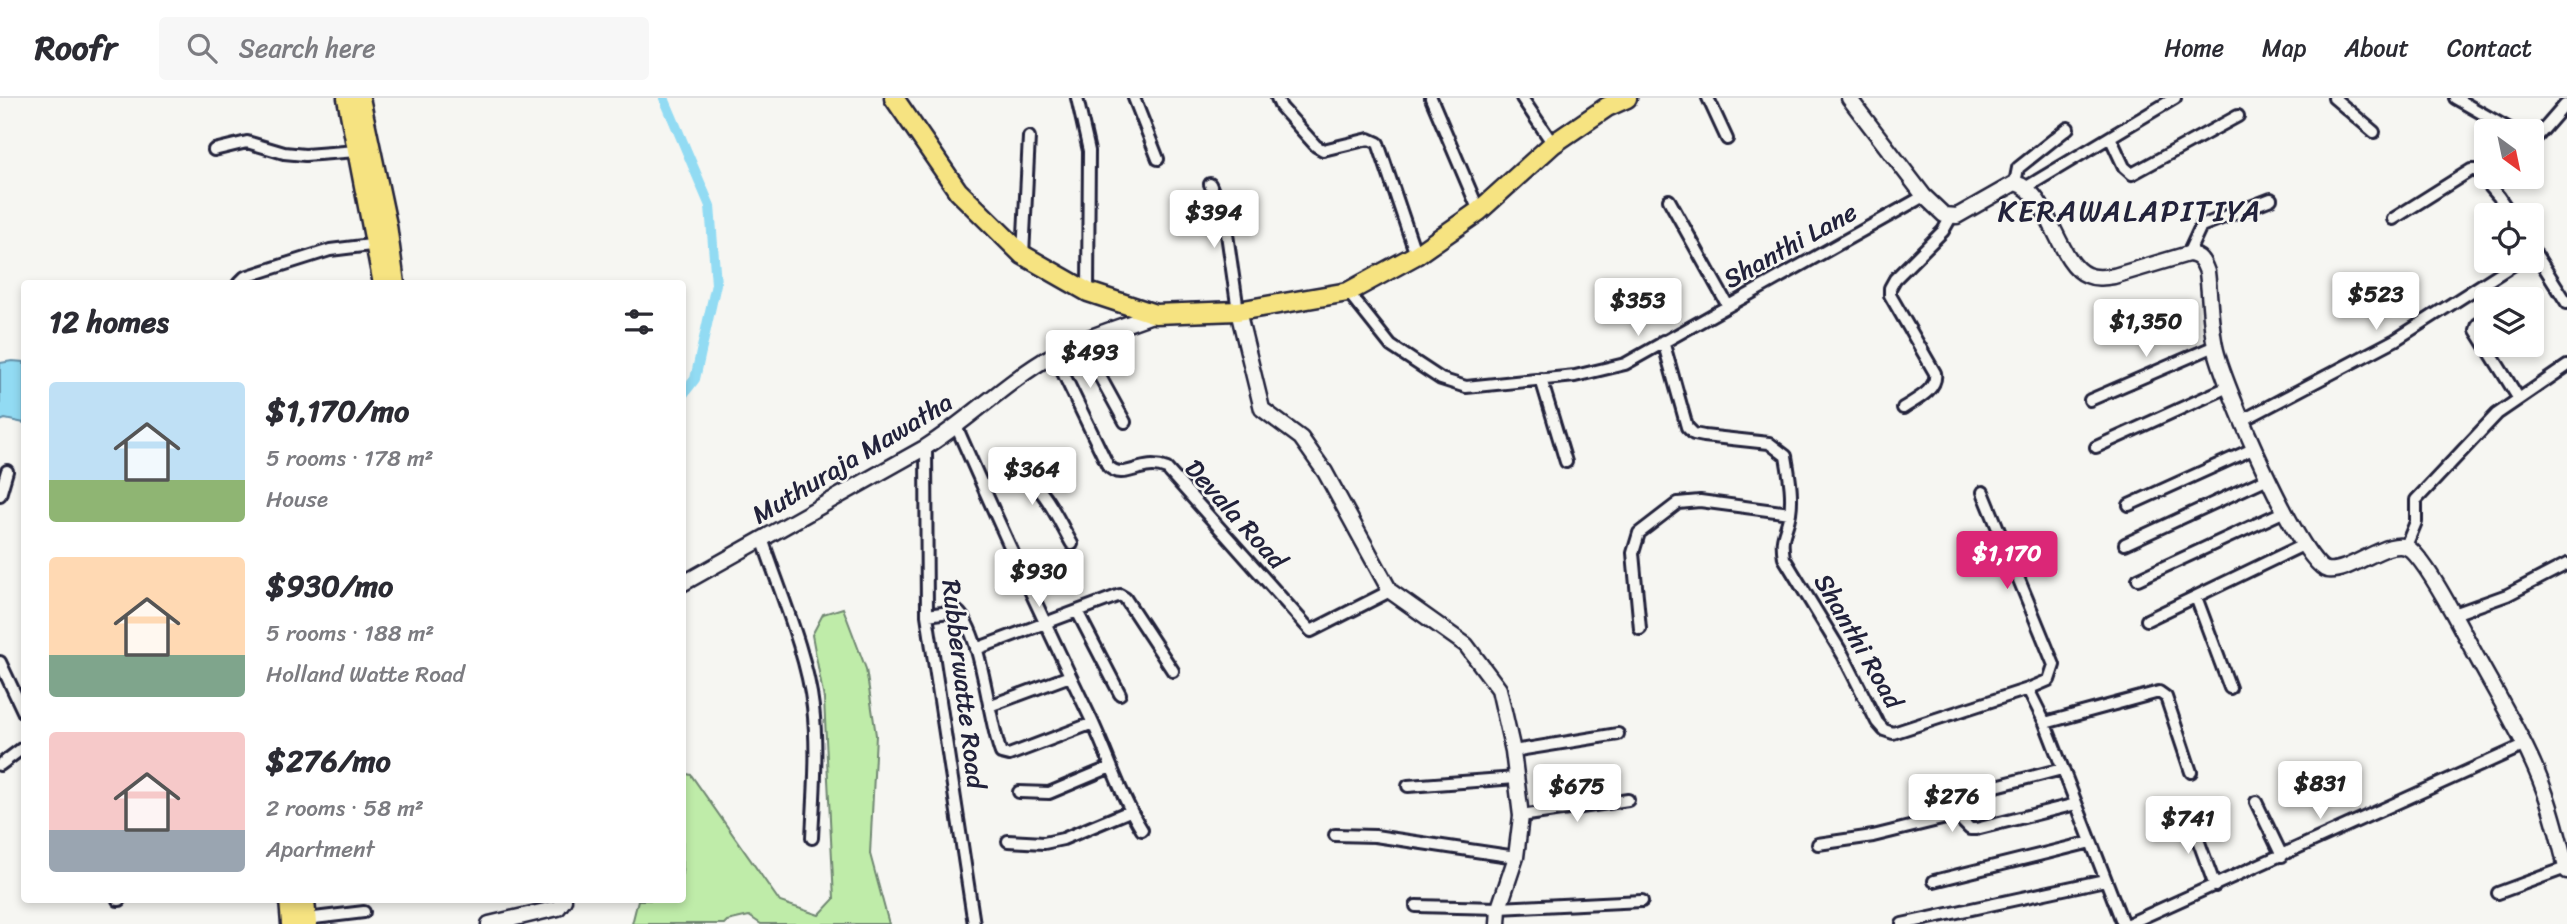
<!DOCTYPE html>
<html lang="en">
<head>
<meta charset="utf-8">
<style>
	body { margin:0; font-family:Sriracha,sans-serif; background:#f7f7f7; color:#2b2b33; height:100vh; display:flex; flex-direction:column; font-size:26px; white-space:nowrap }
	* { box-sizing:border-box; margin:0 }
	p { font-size:23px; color:#7c7c81 }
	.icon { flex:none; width:38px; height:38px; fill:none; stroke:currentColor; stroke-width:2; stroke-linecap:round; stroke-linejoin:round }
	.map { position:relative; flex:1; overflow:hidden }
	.drawer { position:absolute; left:21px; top:182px; width:665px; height:623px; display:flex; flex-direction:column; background:#fff; border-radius:7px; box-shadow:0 4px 10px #0003 }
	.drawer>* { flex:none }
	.needle { width:46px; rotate:147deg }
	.tools { position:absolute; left:2474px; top:21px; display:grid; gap:14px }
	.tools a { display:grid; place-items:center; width:70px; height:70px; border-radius:7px; background:#fff; box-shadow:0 4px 10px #0003; font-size:35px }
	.price { position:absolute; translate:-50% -60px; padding:0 16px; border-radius:7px; background:#fff; color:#222; font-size:23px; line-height:46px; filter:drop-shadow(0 2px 4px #0008) }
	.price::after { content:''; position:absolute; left:50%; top:42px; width:21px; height:16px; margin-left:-10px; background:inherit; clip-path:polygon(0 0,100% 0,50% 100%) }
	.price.on { background:#db2777; color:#fff }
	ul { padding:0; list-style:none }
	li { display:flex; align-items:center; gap:21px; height:175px; padding:0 28px }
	li span { display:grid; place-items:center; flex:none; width:196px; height:140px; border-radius:7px; color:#555 }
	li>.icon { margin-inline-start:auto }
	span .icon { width:84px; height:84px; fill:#fffc; stroke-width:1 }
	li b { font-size:30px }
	h2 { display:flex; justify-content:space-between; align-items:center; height:84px; padding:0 28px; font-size:30px }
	header { display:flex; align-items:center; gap:42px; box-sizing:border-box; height:98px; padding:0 35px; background:#fff; border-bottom:2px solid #e1e1e2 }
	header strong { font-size:33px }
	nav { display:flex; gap:38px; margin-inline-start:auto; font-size:24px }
	.search { width:490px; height:63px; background:#f7f7f7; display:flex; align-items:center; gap:18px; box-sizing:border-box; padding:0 24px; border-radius:7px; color:#7c7c81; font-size:26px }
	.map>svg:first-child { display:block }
</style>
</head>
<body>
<header>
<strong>Roofr</strong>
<div class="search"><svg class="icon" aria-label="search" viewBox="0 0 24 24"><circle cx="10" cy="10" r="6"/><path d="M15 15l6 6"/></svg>Search here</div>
<nav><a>Home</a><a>Map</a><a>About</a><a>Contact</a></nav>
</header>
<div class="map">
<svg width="2567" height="826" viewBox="0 0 2567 826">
	<rect width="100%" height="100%" fill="#f6f6f2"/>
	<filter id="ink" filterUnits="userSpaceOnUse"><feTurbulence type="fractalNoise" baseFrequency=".0143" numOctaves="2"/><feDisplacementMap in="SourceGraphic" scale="14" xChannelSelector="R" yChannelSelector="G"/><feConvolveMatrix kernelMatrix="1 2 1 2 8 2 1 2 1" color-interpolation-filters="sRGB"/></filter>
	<g filter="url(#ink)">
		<path fill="#bfeca9" stroke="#708772" stroke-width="2" d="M843,510L866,571L876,637L870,756L889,826H761L749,818L727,823L724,826H632L638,802H682L683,675L691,677L780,804L819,817L834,801L824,601L812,537L823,516Z"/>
		<path fill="#92dbf3" stroke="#6591a9" stroke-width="2" d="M12,263L24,264V325L5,321L0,323V265Z"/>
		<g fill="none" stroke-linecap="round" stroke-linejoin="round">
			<path stroke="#92dbf3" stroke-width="10" d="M664,0L710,108L716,186L695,281L682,298"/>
			<g stroke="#22223b" stroke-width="16">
				<path id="minor" d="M1077,0L1089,53L1088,194
					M1134,0L1158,61
					M1277,0L1281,9L1316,48L1323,52L1369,41L1378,45L1416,157
					M1431,0L1479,113
					M1522,0L1553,46
					M1708,0L1727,41
					M2334,0L2374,34
					M2455,0L2513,33
					M2110,39L2124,69L2132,76L2238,18
					M2532,41L2538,38L2565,7
					M214,52L247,44L284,55L305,57L357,53
					M2015,85L2018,70L2068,30
					M1210,86L1225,122L1238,213
					M2025,90L2175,0
					M1669,102L1728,208
					M2393,121L2471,72H2476L2499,99L2511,117
					M2532,150L2567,205
					M2188,156L2201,128L2271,101
					M1023,157L1029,39
					M2485,185L2496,201
					M238,186L245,179L330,152L379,146
					M1348,194L1391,248L1441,281L1466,289L1575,278L1625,266L1924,98
					M2487,221L2478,226L2476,232L2519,301
					M1663,243L1687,329L1694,336L1704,338L1769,345L1786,358C1789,377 1793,396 1790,415C1786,437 1780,436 1784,460L1843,557L1877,624L1884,632L1893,635L2028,591L2045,625L2123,826
					M1081,244L1125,324
					M1054,256L1108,368C1125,385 1140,360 1167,371L1311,533L1390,493
					M1541,281L1566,364
					M2090,302L2215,248
					M1903,310C1915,302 1938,292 1935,275L1890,197V190L1895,181L1943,133L1951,119
					M2243,322L2395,242L2519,163
					M957,330C1000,428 1044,524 1091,621C1108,657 1120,697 1142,732
					M926,349L927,517L974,826
					M2096,349L2228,289
					M983,389C994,385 1007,378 1020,379C1040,379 1062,429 1072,446
					M1983,394L2054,567L2049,582L2028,591
					M0,397L7,373
					M2129,407L2255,350
					M763,443C780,494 807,556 813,609C818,652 814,696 812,740
					M2125,446L2268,380
					M2406,448L2416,424V402L2497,316L2567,268
					M2138,481L2285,413
					M2196,499L2230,590
					M1078,515L1120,596
					M2454,516L2507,497L2567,466
					M927,517L957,513C982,533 988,622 1001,655L1009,657L1093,625
					M2147,522L2303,447
					M1640,531L1633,455L1639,435L1678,405L1700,403L1790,415
					M976,551L1120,497L1125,500L1173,573
					M0,564L24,615
					M989,608L1070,578
					M2045,625L2159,594L2166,599L2191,674
					M1513,653L1618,636
					M0,667L24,649
					M1408,688L1516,680
					M1019,694L1049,695L1111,669
					M2256,704L2282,758
					M1919,708L2062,671
					M2189,717L2215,788
					M1521,718L1628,702
					M1335,737L1375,738L1516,759
					M1008,743L1044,745L1063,741L1130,713
					M1818,746L1873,738L1954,718L1959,720L1970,731H1976L2076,706
					M1934,783L2091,744
					M2498,795L2566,770
					M118,802H120
					M1416,808L1499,810L1642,803
					M306,821L364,814
					M1902,826L2105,782
					M2128,826L2523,648"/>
			</g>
			<g stroke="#22223b" stroke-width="19">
				<path id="tertiary" d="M1849,0L1924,98L1944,117L1957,118L2015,85C2049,93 2058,166 2087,177C2096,181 2105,179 2114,178L2188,156C2200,157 2203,163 2207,174C2210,198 2210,224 2215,248C2221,281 2300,466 2327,472C2351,476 2392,435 2411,452C2429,468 2455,519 2467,541C2492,589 2526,642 2544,692C2554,718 2560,746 2567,773
					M1238,213L1262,311L1301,340L1325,374L1390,493L1466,547L1499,591L1513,653L1521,718L1516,759L1499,810L1498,826
					M682,486L926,349C970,321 1007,283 1053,257C1084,239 1121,229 1155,216
					M489,826L558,810L564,802"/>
			</g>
			<g stroke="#22223b" stroke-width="23">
				<path id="primary" d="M894,0L958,93L1023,157L1088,194L1155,216L1238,213L1348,194L1416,157L1479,113L1553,46L1607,9L1627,0"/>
			</g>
			<g stroke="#22223b" stroke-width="23">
				<path id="trunk" d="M347,0L383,186
					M360,0L387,127L395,186
					M289,802L291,826
					M305,802L307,826"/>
			</g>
			<use href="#minor" stroke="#f6f6f2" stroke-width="10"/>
			<use href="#tertiary" stroke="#f6f6f2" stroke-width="14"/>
			<use href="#primary" stroke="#f6e381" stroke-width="18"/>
			<use href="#trunk" stroke="#f6e381" stroke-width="18"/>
		</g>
	</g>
	<g text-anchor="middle" stroke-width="5" stroke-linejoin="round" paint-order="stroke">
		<g font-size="26" fill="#22223b" stroke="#f6f6f2">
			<text transform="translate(1790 147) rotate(-29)" y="9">Shanthi Lane</text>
			<text transform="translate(852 360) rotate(-31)" y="9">Muthuraja Mawatha</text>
			<text transform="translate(1236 416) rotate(48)" y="9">Devala Road</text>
			<text transform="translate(1859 543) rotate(60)" y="9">Shanthi Road</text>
			<text transform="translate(964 586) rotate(83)" y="9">Rubberwatte Road</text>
		</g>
		<g font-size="30" letter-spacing="2" fill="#22223b" stroke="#f6f6f2">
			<text x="2130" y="123">KERAWALAPITIYA</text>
		</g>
	</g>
</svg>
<div class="tools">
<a><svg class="needle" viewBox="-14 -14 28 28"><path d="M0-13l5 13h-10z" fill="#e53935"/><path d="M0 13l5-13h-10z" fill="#7c7c81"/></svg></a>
<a><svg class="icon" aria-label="locate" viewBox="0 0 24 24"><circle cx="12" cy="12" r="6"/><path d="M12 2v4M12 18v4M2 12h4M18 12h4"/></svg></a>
<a><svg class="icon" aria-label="layers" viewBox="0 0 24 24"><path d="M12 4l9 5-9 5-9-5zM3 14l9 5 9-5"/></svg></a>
</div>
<b class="price" style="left:1214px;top:152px">$394</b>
<b class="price" style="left:2376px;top:234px">$523</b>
<b class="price" style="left:1638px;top:240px">$353</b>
<b class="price" style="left:2146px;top:261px">$1,350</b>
<b class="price" style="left:1090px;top:292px">$493</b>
<b class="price" style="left:1032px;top:409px">$364</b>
<b class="price on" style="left:2007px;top:493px">$1,170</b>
<b class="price" style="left:1039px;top:511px">$930</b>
<b class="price" style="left:2320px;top:723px">$831</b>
<b class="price" style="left:1577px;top:726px">$675</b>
<b class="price" style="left:1952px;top:736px">$276</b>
<b class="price" style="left:2188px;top:758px">$741</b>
<section class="drawer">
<h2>12 homes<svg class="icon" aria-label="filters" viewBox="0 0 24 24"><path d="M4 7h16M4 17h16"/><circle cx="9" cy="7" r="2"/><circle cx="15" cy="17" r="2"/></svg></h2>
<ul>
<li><span style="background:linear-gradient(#bfe0f5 70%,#8fb573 0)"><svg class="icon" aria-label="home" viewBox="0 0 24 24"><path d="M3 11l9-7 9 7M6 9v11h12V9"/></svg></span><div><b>$1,170/mo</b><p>5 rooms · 178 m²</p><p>House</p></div></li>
<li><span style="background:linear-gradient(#ffd9b3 70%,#7fa58c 0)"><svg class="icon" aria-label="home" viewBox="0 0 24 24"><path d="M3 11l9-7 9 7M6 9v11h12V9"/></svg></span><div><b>$930/mo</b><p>5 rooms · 188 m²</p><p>Holland Watte Road</p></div></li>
<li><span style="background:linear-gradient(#f6c9c9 70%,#9aa5b1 0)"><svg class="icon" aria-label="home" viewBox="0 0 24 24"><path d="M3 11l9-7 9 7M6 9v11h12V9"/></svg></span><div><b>$276/mo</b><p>2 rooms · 58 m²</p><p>Apartment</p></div></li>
</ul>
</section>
</div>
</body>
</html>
